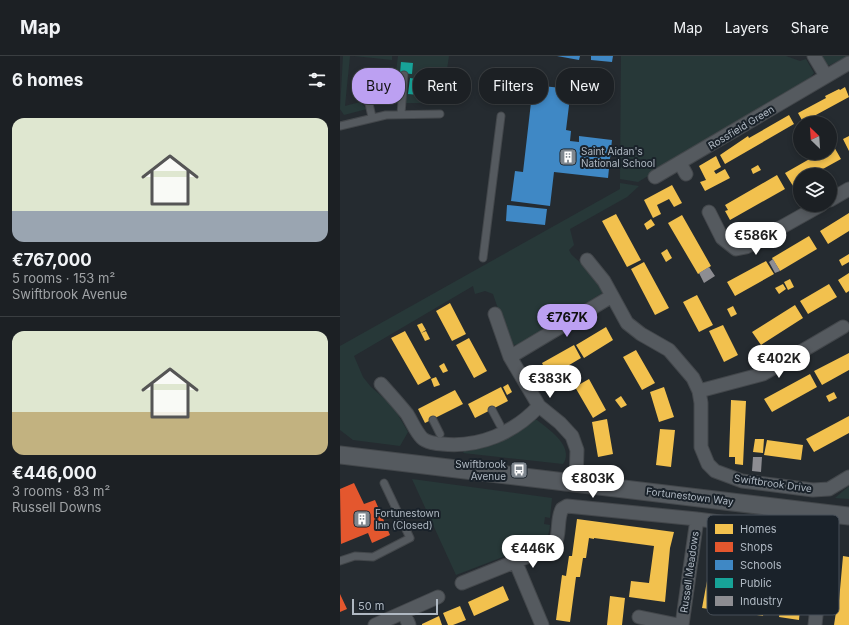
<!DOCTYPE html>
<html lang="en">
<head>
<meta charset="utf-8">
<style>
	body { margin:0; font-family:Inter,sans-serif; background:#292d31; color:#f1f3f6; height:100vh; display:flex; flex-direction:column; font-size:15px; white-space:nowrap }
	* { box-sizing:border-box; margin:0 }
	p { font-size:13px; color:#a0a3a6 }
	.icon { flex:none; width:22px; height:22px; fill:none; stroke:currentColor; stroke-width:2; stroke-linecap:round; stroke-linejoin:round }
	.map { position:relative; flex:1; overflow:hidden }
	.panel { display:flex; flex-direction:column; background:#1c2024; width:340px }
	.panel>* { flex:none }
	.hud { position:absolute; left:12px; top:12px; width:380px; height:36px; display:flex; gap:8px }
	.needle { width:26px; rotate:335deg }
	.fabs { position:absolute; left:453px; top:60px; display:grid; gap:8px }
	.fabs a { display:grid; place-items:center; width:44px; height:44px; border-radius:50%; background:#1c2024; box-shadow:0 2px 6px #0003,0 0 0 1px #3a3e41; font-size:20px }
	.scale { position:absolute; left:12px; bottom:10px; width:86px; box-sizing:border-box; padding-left:4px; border:2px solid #afb8c2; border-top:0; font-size:11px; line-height:14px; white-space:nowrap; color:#afb8c2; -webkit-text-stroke:3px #1a222a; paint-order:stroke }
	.price { position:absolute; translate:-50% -34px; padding:0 9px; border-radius:14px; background:#fff; color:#222; font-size:13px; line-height:26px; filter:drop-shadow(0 1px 2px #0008) }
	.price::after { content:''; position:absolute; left:50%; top:24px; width:12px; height:9px; margin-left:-6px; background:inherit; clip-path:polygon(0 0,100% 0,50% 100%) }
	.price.on { background:#bca0f2; color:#111 }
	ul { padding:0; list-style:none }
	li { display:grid; align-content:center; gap:8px; height:212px; padding:0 12px }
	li+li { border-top:1px solid #3a3e41 }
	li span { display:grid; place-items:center; height:124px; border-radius:12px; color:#555 }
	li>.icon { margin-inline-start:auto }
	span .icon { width:72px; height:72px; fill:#fffc; stroke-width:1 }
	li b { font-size:17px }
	h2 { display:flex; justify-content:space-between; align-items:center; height:48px; padding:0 12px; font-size:17px }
	.chip { padding:0 14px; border-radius:16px; background:#1c2024; box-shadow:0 2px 6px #0003,0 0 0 1px #3a3e41; font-size:14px; line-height:36px }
	.chip.on { background:#bca0f2; color:#111 }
	header { display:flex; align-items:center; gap:24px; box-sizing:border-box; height:56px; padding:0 20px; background:#1c2024; border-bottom:1px solid #3a3e41 }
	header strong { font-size:19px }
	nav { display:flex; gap:22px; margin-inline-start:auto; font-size:14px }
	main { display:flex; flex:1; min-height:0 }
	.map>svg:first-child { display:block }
</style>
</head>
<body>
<header>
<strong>Map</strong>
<nav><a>Map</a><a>Layers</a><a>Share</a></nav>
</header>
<main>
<section class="panel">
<h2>6 homes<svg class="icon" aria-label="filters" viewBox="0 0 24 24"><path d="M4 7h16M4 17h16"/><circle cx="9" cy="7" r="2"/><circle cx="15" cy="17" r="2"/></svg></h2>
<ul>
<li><span style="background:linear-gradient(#dfe7d0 75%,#9aa5b1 0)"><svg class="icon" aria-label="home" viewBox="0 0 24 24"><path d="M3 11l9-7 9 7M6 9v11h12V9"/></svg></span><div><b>€767,000</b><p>5 rooms · 153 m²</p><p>Swiftbrook Avenue</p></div></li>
<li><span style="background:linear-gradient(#dfe7d0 65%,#c2b280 0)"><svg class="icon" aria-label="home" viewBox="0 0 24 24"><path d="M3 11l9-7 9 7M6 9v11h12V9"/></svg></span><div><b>€446,000</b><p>3 rooms · 83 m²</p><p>Russell Downs</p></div></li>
</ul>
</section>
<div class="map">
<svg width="509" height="569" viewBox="0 0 509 569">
	<rect width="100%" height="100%" fill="#252b30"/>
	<path fill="#273838" d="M3,0H10L5,50L20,46L27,53L4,59L0,53Z
		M14,0H52V4Z
		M58,0H109L102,47H64L66,37L99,41L101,26L69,22V18L63,7L58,47L52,48Z
		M281,0H446L460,5L466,3L474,17L468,24L298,126L280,123Z
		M480,0H508L490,9H487Z
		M280,127L299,130L287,141L230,173L234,189L229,194L231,198C236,203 262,226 263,230C263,232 262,235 262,237L180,288L174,289L169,285L153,238L145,235L135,238L133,230L14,300L23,321L31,331L53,350L68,376L60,390L13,384L0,374V290L280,133Z
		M194,364H197C208,373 235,390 223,408L123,397L126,393C152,394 174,379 194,364Z
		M72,423L212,442L210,462L205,461L204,468L210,469C209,478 208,483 199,487L116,519Z
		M509,430V443L495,442Z"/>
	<path fill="#f2c14e" d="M505,31L509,41L463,66L458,57L486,42L485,40L499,33L500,34Z
		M449,59L454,68L385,108L380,99L408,80L409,82Z
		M509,80V95L503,83Z
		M493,89L501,103L472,119H460V126L453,130L445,117L480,97H490V91Z
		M376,100L381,111L374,115L376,118L385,113L390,122L365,135L360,126L366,124L359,110Z
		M418,109L421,114L413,118L411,113Z
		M437,119L445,133L390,164L385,155L388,154L385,149Z
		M332,129L342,147L334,151L329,143L317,149L321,158L313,162L304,144Z
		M509,157V175L488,188L480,175Z
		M276,158L301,204L287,211L262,165Z
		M342,159L371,210L358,218L328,167Z
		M311,163L315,169L307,174L304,168Z
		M469,180L477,193L440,215L432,202Z
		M327,193L332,202L326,206L321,197Z
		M509,198V206L502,210L499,204Z
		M426,205L434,218L395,240L387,226Z
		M304,206L329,252L315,259L291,213Z
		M509,217V235L506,237L498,224Z
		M450,223L454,231L448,234L444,226Z
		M443,228L446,233L439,238L435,232Z
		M489,228L497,241L468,258L460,245Z
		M357,239L373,269L359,276L343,246Z
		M110,247L126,278L112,285L96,255Z
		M455,249L463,262L421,289L412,276Z
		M393,250L397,258L391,261L387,253Z
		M82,267L86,274L81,277L77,269Z
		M383,269L398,299L384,306L369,275Z
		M266,271L273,284L244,302L236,289Z
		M65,275L91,322L78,329L51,282Z
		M86,275L90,283L85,285L81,277Z
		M129,282L147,315L134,322L116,289Z
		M234,289L241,302L209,321L202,307Z
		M296,294L315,327L302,334L283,301Z
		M509,297V314L482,329L474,315Z
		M104,307L108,315L103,317L99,310Z
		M470,318L477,331L432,356L424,343Z
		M96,321L100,329L94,331L91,323Z
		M249,323L266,354L253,362L235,331Z
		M168,328L172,336L167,339L163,331Z
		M161,331L168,345L135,362L128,348Z
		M324,331L334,361L319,366L310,336Z
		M115,334L123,348L85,367L78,353Z
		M494,336L497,342L489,346L486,340Z
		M281,340L287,349L281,352L275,344Z
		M391,344L406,345L403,409L395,408V401H389Z
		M509,360V377L474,396L466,383Z
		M267,363L273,398L258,401L252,366Z
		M320,373L335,374L331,411L316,409Z
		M415,383H424L423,397L413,396Z
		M427,384L463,389L461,404L424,399Z
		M237,463L334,476L330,492L325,546L289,541L291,525L309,527L314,490L254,482V483L249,482L246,502H243L240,521H236L230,566L216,564L222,519L226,520L229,500H232Z
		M371,479L448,491V488L468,491L466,509L464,508L459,564L439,561L448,507L388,498L386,509L382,555L362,552L367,525Z
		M503,500L509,501V569H494L496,556H498Z
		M163,530L169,544L134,560L128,546Z
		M270,540L285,542L282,569H267Z
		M395,540L425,545L423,560L392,555Z
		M120,550L126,564L113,569H108L103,557Z
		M99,560L102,569H82V568Z"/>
	<path fill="#e4572e" d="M14,427L24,448L35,444L50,479L32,487L28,477L1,488L0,433Z
		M0,538L7,553L0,556Z"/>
	<path fill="#3f88c5" d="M217,0H240L239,4Z
		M251,0H273L272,6L251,4Z
		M193,29L231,33L226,74L231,75L230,85L239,86V80L272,84L268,122L214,116L210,150L171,145L175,115L183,116Z
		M167,149L207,153L205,169L166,165Z"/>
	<path fill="#17a398" d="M61,6L73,7L72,18L60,17Z
		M70,22L101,26L99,41L68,38Z"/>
	<path fill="#8d8d92" d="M433,203L440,215L435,217L429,206Z
		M369,211L375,220L364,227L359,217Z
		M413,401H422L421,416L412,415Z"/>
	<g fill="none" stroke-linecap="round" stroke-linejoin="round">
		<g stroke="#43474b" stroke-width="9">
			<path id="service" d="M28,43L32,61
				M61,58L64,19
				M0,70L46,59L100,58
				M143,202L161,60
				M152,354L160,369
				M93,364L100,378
				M0,505L15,500L33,501L70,482L44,427"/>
		</g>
		<g stroke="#43474b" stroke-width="15">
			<path id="minor" d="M474,0L486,20
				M340,107L346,118
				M315,121L509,7
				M490,144L509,133
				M369,156L382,182L396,193L406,191L481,149
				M247,204L264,225L287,267L301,278L329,294L353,322L359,335L361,347V391L368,408L375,415L402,425L473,434L489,433L509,421
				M155,258L170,301L199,350L220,367L232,380L237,394L236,426
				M170,301L272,240
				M41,328C50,338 59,348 67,358C72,366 76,376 82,382C86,386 96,388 102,388C139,392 174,377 199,350
				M359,335L423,318L503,271
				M176,507L202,569
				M122,527L214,490C221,478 216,465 222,453L227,450L357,463L463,477
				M64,557L69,569
				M299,561L338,569
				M35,569L98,541
				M342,569L357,463
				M475,569L487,457"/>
		</g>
		<g stroke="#43474b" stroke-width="19">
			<path id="tertiary" d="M0,399L509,460"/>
		</g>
		<use href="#service" stroke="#555a5f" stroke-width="7"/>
		<use href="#minor" stroke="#555a5f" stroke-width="13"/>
		<use href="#tertiary" stroke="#555a5f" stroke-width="17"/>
	</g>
	<defs>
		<g id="building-square" transform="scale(0.9)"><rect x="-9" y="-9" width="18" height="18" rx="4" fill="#7f878f" stroke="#1a222a"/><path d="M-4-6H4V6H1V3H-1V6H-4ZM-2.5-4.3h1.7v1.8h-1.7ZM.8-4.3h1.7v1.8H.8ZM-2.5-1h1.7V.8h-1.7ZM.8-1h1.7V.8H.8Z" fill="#fff"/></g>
		<g id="bus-square" transform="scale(0.9)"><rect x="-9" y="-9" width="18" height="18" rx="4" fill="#7f878f" stroke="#1a222a"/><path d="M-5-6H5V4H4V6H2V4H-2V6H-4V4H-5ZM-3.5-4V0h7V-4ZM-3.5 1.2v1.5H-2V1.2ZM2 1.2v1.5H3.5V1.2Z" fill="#fff"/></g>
	</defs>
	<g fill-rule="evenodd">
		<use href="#building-square" x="228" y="101"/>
		<use href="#bus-square" x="179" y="414"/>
		<use href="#building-square" x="22" y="463"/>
	</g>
	<g text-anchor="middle" stroke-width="4" stroke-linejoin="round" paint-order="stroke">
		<g font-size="10" fill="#afb8c2" stroke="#1a222a">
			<text transform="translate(401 71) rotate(-31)" y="4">Rossfield Green</text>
			<text transform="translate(433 427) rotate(8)" y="4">Swiftbrook Drive</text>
			<text transform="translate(350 440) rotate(7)" y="4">Fortunestown Way</text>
			<text transform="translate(349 516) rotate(-82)" y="4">Russell Meadows</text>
		</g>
		<g font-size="10" fill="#afb8c2" stroke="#1a222a" text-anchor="start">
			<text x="241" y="99">Saint Aidan's<tspan x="241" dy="12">National School</tspan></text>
			<text x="166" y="412" text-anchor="end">Swiftbrook<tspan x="166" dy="12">Avenue</tspan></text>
			<text x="35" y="461">Fortunestown<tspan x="35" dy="12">Inn (Closed)</tspan></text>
		</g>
	</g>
	<rect x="367" y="459" width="132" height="100" rx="6" fill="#1a222a" stroke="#474f58" stroke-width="1"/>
	<rect x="375" y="468" width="18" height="10" fill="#f2c14e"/>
	<rect x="375" y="486" width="18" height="10" fill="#e4572e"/>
	<rect x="375" y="504" width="18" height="10" fill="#3f88c5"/>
	<rect x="375" y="522" width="18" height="10" fill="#17a398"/>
	<rect x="375" y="540" width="18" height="10" fill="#8d8d92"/>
	<g font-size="11" fill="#afb8c2">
		<text x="400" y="477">Homes</text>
		<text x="400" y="495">Shops</text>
		<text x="400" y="513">Schools</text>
		<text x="400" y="531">Public</text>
		<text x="400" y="549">Industry</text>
	</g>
</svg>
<div class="fabs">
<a><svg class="needle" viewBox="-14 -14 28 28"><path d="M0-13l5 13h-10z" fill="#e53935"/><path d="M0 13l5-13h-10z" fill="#a0a3a6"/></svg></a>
<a><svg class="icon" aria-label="layers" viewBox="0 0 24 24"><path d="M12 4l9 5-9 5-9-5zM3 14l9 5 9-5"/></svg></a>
</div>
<div class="scale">50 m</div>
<b class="price" style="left:416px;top:200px">€586K</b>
<b class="price on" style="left:227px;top:282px">€767K</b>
<b class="price" style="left:439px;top:323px">€402K</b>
<b class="price" style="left:210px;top:343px">€383K</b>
<b class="price" style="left:253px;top:443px">€803K</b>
<b class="price" style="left:193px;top:513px">€446K</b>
<div class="hud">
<a class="chip on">Buy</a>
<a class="chip">Rent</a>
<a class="chip">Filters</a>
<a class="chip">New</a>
</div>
</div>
</main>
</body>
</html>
